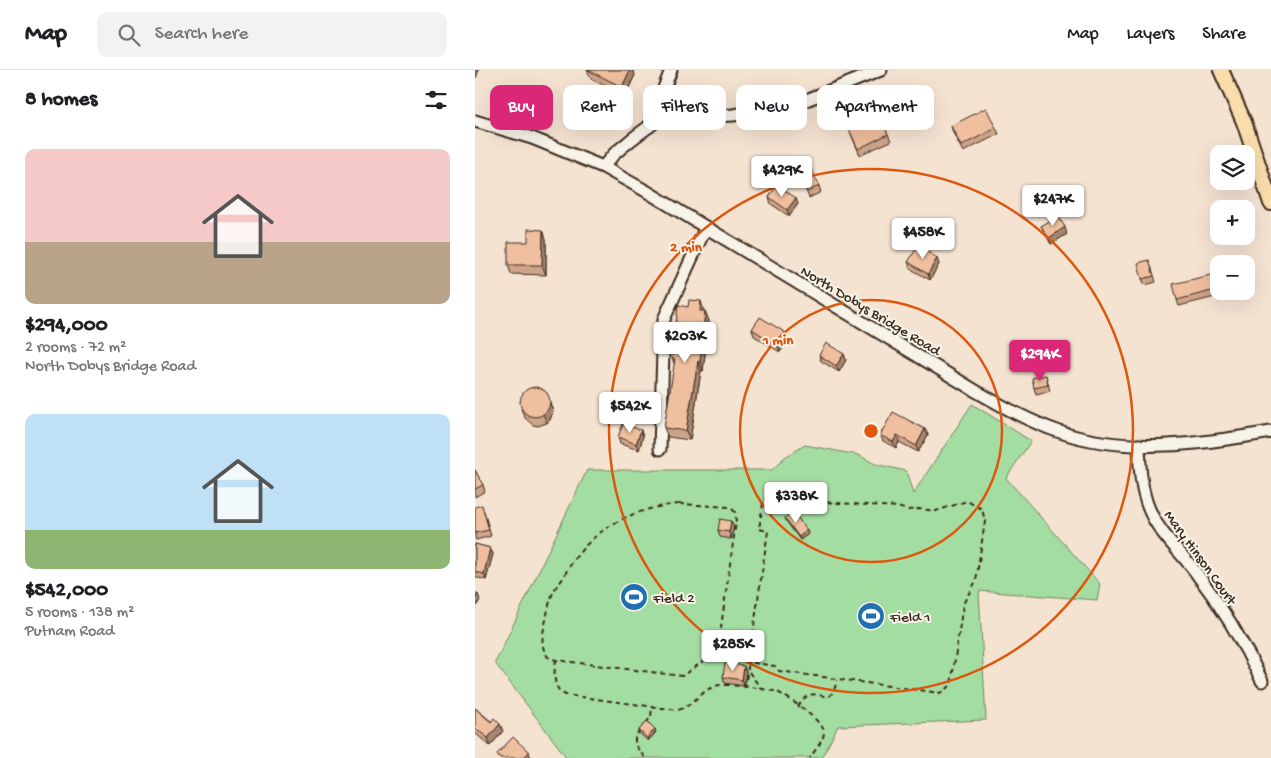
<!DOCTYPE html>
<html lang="en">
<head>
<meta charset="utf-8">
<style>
	body { margin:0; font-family:"Gochi Hand",sans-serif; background:#f2f2f2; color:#202124; height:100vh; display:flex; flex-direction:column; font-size:19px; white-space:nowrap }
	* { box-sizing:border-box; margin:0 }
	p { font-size:16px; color:#757577 }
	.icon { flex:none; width:28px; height:28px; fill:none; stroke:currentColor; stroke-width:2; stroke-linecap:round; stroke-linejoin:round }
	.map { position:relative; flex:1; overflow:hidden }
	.sheet { display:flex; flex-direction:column; background:#fff; width:475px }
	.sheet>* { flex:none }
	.banner { position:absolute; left:15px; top:15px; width:475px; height:45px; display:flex; gap:10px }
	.buttons { position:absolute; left:735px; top:75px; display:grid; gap:10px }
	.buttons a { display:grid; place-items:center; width:45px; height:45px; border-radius:10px; background:#fff; box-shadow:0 5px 20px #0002; font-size:25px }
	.price { position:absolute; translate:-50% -42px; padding:0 11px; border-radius:5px; background:#fff; color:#222; font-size:16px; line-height:32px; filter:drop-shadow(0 1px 2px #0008) }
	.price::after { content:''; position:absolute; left:50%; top:30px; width:15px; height:11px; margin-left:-8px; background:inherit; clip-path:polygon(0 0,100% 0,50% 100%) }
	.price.active { background:#db2777; color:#fff }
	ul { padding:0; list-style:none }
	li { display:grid; align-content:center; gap:10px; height:265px; padding:0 25px }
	li span { display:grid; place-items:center; height:155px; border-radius:10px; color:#555 }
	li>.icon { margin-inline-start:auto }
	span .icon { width:90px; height:90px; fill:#fffc; stroke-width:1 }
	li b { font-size:21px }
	h2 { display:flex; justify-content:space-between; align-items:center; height:60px; padding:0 25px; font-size:21px }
	.chip { padding:0 18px; border-radius:10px; background:#fff; box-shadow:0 5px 20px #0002; font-size:18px; line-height:45px }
	.chip.active { background:#db2777; color:#fff }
	header { display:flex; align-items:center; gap:30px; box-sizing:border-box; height:70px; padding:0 25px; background:#fff; border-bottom:1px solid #e0e0e0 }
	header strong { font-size:24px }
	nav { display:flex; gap:28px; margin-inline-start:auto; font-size:18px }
	.search { width:350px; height:45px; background:#f2f2f2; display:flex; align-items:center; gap:12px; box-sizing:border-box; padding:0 18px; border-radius:10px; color:#757577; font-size:19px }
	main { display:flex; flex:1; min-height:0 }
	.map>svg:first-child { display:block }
</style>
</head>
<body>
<header>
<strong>Map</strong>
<div class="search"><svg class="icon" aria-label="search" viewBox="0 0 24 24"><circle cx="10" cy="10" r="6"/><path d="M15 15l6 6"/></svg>Search here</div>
<nav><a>Map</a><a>Layers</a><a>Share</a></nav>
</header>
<main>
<section class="sheet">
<h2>8 homes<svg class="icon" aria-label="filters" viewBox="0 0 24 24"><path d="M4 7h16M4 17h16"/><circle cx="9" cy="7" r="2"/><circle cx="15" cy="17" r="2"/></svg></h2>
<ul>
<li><span style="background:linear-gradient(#f6c9c9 60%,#b9a48a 0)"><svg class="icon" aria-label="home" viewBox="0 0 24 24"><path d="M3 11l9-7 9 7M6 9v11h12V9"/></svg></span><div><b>$294,000</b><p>2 rooms · 72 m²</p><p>North Dobys Bridge Road</p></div></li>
<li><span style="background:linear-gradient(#bfe0f5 75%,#8fb573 0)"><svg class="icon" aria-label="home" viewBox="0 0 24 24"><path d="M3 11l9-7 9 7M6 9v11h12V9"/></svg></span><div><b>$542,000</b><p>5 rooms · 138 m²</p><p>Putnam Road</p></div></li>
</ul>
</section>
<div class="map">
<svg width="796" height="688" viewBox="0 0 796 688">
	<rect width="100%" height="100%" fill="#f5e3d2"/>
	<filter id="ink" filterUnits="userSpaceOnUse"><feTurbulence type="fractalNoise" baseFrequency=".02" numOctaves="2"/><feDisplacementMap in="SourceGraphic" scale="10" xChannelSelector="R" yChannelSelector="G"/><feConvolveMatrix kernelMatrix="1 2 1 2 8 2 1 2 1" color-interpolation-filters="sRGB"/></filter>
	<g filter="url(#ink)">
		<path fill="#a4dda2" stroke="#708460" d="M497,334L556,371L531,408L625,514L622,530L504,521L511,650L363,656L347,688H92L20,593L112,400H297L310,387L330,375L383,385L400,394L431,401L438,424Z"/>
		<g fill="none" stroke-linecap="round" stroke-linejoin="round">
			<g stroke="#3b2a1e" stroke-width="15">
				<path id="minor" d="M0,51L57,68L128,97L171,121L499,320C527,336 555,352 585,362C652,385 727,374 796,362
					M174,57L196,0
					M128,97L139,84L157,69L184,49L258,45L297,39L324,33L406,0
					M664,375C665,396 665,418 674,439C683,462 704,480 719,500C746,535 768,571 787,611
					M185,379L189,249L231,157"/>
			</g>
			<g stroke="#3b2a1e" stroke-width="18">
				<path id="major" d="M746,0L769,52L796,133"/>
			</g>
			<path stroke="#3b2a1e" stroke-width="2" stroke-dasharray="5 4" stroke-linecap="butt" d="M204,434L255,437L260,442L261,452L246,557L247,578L207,606L81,590L73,587C64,576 68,562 71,550C73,539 75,527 81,517C83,514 86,512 88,508C112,461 153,439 204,434Z
				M81,590C79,602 77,620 91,625L203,640C219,636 228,617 245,615C255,614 293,619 302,622C312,626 347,651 349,661C350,669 339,681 335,688
				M274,602L287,620
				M270,618L293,461L284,459L288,433L292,428L422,437L433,440L444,439L461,441L492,431L507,439L510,451L501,511L488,534L476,615L465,623L304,601L300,596L266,591L265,587L267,579L276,580
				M323,637C325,634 328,629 331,627C346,617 355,641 362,610
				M171,653L176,647L177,637
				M165,660L160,667V675L170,688"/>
			<use href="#minor" stroke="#f7f3e8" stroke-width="11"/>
			<use href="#major" stroke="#faddab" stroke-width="14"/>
		</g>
		<path fill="#cea489" stroke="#3b2a1e" d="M112,0H158L160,5L150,26L116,9Z
			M372,55L389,58L413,64L416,71L385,85Z
			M476,56L521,58L524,64L488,82L478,63Z
			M325,106L344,116L346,122L334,128Z
			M294,127L323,134L314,146L296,134Z
			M566,156L592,164L576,174L569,162Z
			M68,160L71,169V205L36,204L33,195L53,172Z
			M433,192L464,194L455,210L436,199Z
			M676,196L681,212L670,215L667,209Z
			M744,203V221H756V223L704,236L702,230Z
			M229,241H230L234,251L228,301H226L215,370L193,367L189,358L200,295L197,289Z
			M277,259L313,270L305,282L279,266Z
			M369,284L371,290L364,302L346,291L344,285Z
			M571,305L575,321L561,324L559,318Z
			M46,339L78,341L75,350L72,353L63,356L58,355L50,348Z
			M450,359L453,365L443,382L424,372L421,378L408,371L405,365Z
			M166,360L168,366L164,380L145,374L143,367Z
			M0,400L8,415L10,421L0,427Z
			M0,437L9,441L16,466L1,470L0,468Z
			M310,448L333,464L325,470L311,451Z
			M256,451L259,457L256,469L245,467L243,460Z
			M0,474L15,478L18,484L11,510L0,507Z
			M269,596L271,602L269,616L250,613L248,607Z
			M0,638L28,661L15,676L0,663Z
			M164,660L181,662L173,671L165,664Z"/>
		<path fill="#a7866f" stroke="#3b2a1e" d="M0,0H4L1,8L0,4Z
			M155,0H158L160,5L150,26L147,17Z
			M321,128L323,134L314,146L312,140Z
			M590,157L592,164L576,174L574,168Z
			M68,160L71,169V205L67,195Z
			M462,188L464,194L455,210L453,204Z
			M226,231L229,241L228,250L225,241Z
			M230,241L234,251L228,301L225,292Z
			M311,263L313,270L305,282L303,276Z
			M369,284L371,290L364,302L361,296Z
			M223,291L226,301L215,370L211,361Z
			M72,323L78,341L75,350L72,353L68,344Z
			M450,359L453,365L443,382L441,376Z
			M166,360L168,366L164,380L161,374Z
			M422,365L424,372L421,378L418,372Z
			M256,451L259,457L256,469L254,462Z
			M332,460L333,464L325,470L324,467Z
			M15,478L18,484L11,510L9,504Z
			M3,524L5,530L0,539V529Z
			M269,596L271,602L269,616L267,610Z
			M25,654L28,661L15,676L13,668Z
			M180,659L181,662L173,671L172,668Z
			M54,682L56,688H48Z"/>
		<path fill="#efbf9f" stroke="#3b2a1e" d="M113,0H155L147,17Z
			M511,38L521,58L486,76L476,56Z
			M385,49L389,58L406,50L413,64L383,79L372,55Z
			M337,100L344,116L332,122L325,106Z
			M302,115L321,128L312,140L294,127Z
			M583,146L590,157L574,168L566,156Z
			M53,159L68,160L67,195H33V172H53Z
			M443,176L462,188L453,204L433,192Z
			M674,190L679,206L667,209L663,193Z
			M744,203V219L702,230L698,214Z
			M214,230L226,231L225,241H230L225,292L223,291L211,361L189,358L200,289H197L203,235L213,237Z
			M285,247L311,263L303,276L277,259Z
			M351,273L369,284L361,296L344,285Z
			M571,305L573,315L559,318L557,308Z
			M45 332a15 15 0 1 1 30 0a15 15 0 1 1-30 0Z
			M418,342L450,359L441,376L422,365L418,372L405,365Z
			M148,354L166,360L161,374L143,367Z
			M0,400L8,415L0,419Z
			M7,435L14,460L0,463V437Z
			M318,442L332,460L324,467L310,448Z
			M245,449L256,451L254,462L243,460Z
			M0,474L15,478L9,504L0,502Z
			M0,522L3,524L0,529Z
			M250,593L269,596L267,610L248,607Z
			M0,638L16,652L19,648L25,654L13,668L0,658Z
			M172,651L180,659L172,668L164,660Z
			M38,667L54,682L48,688H34L33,687L32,688H25L22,684Z"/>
	</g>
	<g fill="none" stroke="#df570d" stroke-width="2.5">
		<circle cx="396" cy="361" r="131"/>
		<circle cx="396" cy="361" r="262"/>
	</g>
	<defs>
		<g id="stadium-disc" transform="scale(1.4375)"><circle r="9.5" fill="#1f6fb2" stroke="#f7f3e8"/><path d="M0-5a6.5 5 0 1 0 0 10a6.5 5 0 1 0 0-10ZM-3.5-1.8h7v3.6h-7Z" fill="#fff"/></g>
	</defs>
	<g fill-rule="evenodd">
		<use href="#stadium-disc" x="159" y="527"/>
		<use href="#stadium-disc" x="396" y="546"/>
	</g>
	<g text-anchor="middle" stroke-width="4" stroke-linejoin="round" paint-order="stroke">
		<g font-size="15" fill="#3b2a1e" stroke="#f7f3e8">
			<text transform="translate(396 240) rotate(31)" y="5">North Dobys Bridge Road</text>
			<text transform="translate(726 487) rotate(54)" y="5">Mary Hinson Court</text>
		</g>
		<g font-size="15" fill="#3b2a1e" stroke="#f7f3e8" text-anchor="start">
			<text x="178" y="532">Field 2</text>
			<text x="415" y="551">Field 1</text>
		</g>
	</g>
	<circle cx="396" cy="361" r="8" fill="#df570d" stroke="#f7f3e8" stroke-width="2.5"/>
	<g font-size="15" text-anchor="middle" font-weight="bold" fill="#df570d" stroke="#f7f3e8" stroke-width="4" stroke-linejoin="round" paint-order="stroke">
		<text x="211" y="181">2 min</text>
		<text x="303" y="274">1 min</text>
	</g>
</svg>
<div class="buttons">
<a><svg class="icon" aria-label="layers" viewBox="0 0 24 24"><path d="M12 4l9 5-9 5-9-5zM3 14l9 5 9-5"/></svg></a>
<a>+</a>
<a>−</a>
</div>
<b class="price" style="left:307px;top:128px">$429K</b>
<b class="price" style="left:578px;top:157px">$247K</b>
<b class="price" style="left:448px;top:190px">$458K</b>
<b class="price" style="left:210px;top:294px">$203K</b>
<b class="price active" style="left:565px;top:312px">$294K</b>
<b class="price" style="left:155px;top:364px">$542K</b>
<b class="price" style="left:321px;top:454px">$338K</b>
<b class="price" style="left:258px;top:602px">$285K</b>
<div class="banner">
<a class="chip active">Buy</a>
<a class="chip">Rent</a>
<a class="chip">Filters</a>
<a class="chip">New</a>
<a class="chip">Apartment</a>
</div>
</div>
</main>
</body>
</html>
